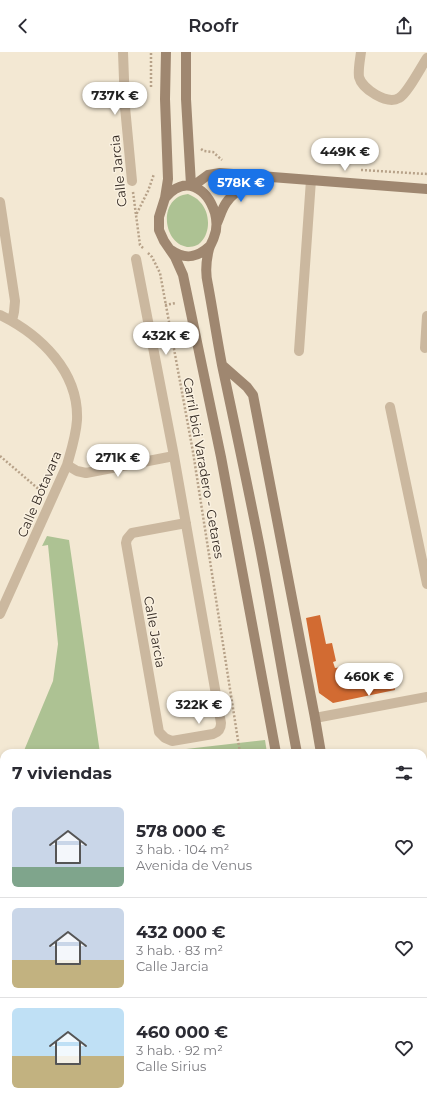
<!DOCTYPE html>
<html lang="es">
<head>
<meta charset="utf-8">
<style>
	body { margin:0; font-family:Montserrat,sans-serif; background:#f7f7f7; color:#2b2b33; height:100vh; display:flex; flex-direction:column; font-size:15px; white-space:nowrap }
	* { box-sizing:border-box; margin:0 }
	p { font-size:13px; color:#7c7c81 }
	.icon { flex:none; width:22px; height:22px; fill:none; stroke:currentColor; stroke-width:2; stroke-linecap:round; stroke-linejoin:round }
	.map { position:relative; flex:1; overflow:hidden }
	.side { position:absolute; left:0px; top:697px; width:427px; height:356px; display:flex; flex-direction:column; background:#fff; border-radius:12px 12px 0 0; box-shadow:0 2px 6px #0003 }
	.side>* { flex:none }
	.price { position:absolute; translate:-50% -34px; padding:0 9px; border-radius:14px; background:#fff; color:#222; font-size:13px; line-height:26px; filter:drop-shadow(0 1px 2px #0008) }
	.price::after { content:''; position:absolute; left:50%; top:24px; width:12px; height:9px; margin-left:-6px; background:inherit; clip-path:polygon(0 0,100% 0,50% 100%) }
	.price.on { background:#1a73e8; color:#fff }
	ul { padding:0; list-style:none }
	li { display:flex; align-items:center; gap:12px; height:100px; padding:0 12px }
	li+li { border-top:1px solid #e1e1e2 }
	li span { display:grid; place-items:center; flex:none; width:112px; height:80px; border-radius:6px; color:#555 }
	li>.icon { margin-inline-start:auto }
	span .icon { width:48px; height:48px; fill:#fffc; stroke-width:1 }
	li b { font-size:17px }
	h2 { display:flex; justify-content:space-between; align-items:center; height:48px; padding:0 12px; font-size:17px }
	header { display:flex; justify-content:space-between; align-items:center; height:52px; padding:0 12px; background:#fff; font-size:18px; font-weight:600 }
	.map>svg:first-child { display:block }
</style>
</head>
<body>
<header><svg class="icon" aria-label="back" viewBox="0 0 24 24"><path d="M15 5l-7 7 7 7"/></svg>Roofr<svg class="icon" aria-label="share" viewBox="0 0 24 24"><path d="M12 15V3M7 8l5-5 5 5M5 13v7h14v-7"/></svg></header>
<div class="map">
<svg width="427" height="1053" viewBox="0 0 427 1053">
	<rect width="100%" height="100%" fill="#f3e8d3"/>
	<path fill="#adc293" d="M188,142C192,144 197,146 200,150C210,160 211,180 201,190C198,194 192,195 187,195C162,191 158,145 188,142Z
		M47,484L69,488L100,701H23L53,629L58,592L48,493L42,494Z
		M265,688L267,701H151Z
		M4,747V797L0,795V756Z"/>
	<path fill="#d26b32" d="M320,563L326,592L332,591L336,609L333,610L335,616L342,615L345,634L393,625L395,638L333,651L319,641L306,566Z
		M426,884H427V927L423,926V901Z"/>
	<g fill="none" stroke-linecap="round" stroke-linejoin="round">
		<path stroke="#b7a289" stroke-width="2.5" stroke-dasharray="2 2" stroke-linecap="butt" d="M151,35V0
			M201,97L204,99L213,100L222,108
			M361,118L427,122
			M133,140L136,163
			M143,196L140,193L136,163L148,139L154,122
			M148,201L152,205L160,221L193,400L240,701
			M165,253L176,251
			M0,404L42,440"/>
		<path stroke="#cbb89f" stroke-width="10" d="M123,0L125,55L132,129
			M361,0C360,8 358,17 359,25C362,37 387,53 399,46C407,42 421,15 427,6
			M0,150L15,249L14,260L12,269
			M136,207L174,404L221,671C221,677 219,680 213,682L172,689L165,686L159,680L126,491L127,487L132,481L186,471
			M0,263C41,283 79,320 77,368C76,384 71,399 67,413L0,562
			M425,296L427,264
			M299,299L311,128
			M390,355L427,532
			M67,413L77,419L86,421L174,404
			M315,666L427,645
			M423,795L427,794
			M0,896L4,898
			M423,1009L427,1010
			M403,1049L404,1053"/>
		<path stroke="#9f8770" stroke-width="10" d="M166,0L165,47L168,127L165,146L159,165V178L164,189L175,205L183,223L221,405L276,701
			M186,0V47L191,133
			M193,134L208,123L220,121L427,137
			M165,146C185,122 207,136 215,161C217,169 217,178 214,185C213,189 210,193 209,197C206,209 205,221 208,233C213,260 217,287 222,313C235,374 248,435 260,496C273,564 284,633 297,701
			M217,171C220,164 222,157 226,151C233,140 249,131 261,125
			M171,198C185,208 197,206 210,194
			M222,313L247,335L253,343L315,666L321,701
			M345,1049L347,1053
			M365,1049L366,1053"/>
	</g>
	<g text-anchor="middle" stroke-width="3" stroke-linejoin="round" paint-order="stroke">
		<g font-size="13" fill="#342a23" stroke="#faf1e0">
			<text transform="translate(118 119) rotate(-96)" y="5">Calle Jarcia</text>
			<text transform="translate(204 416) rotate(80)" y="5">Carril bici Varadero - Getares</text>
			<text transform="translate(39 442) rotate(-67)" y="5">Calle Botavara</text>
			<text transform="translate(155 580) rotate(80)" y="5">Calle Jarcia</text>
		</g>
	</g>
</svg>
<b class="price" style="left:115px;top:64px">737K €</b>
<b class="price" style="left:345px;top:120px">449K €</b>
<b class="price on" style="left:241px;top:151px">578K €</b>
<b class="price" style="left:166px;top:304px">432K €</b>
<b class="price" style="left:118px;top:426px">271K €</b>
<b class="price" style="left:369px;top:645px">460K €</b>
<b class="price" style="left:199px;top:673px">322K €</b>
<section class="side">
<h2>7 viviendas<svg class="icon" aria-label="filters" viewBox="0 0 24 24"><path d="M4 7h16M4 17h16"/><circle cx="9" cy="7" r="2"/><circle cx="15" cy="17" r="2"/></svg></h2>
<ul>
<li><span style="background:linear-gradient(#c9d6e8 75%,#7fa58c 0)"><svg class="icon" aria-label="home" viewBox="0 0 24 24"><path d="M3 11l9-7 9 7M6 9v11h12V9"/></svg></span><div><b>578 000 €</b><p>3 hab. · 104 m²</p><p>Avenida de Venus</p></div><svg class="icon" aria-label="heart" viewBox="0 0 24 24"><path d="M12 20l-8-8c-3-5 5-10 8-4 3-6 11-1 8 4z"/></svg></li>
<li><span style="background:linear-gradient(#c9d6e8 65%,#c2b280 0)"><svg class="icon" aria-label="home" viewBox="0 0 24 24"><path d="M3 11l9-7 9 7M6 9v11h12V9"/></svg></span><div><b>432 000 €</b><p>3 hab. · 83 m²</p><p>Calle Jarcia</p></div><svg class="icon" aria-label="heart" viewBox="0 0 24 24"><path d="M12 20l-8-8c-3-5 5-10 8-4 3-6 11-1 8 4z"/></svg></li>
<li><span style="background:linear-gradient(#bfe0f5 60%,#c2b280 0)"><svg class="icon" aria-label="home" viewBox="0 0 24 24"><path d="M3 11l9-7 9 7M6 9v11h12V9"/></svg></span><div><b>460 000 €</b><p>3 hab. · 92 m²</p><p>Calle Sirius</p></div><svg class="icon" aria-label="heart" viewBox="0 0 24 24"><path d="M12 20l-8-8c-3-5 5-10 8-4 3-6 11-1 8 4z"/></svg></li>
</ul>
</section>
</div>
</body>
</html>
